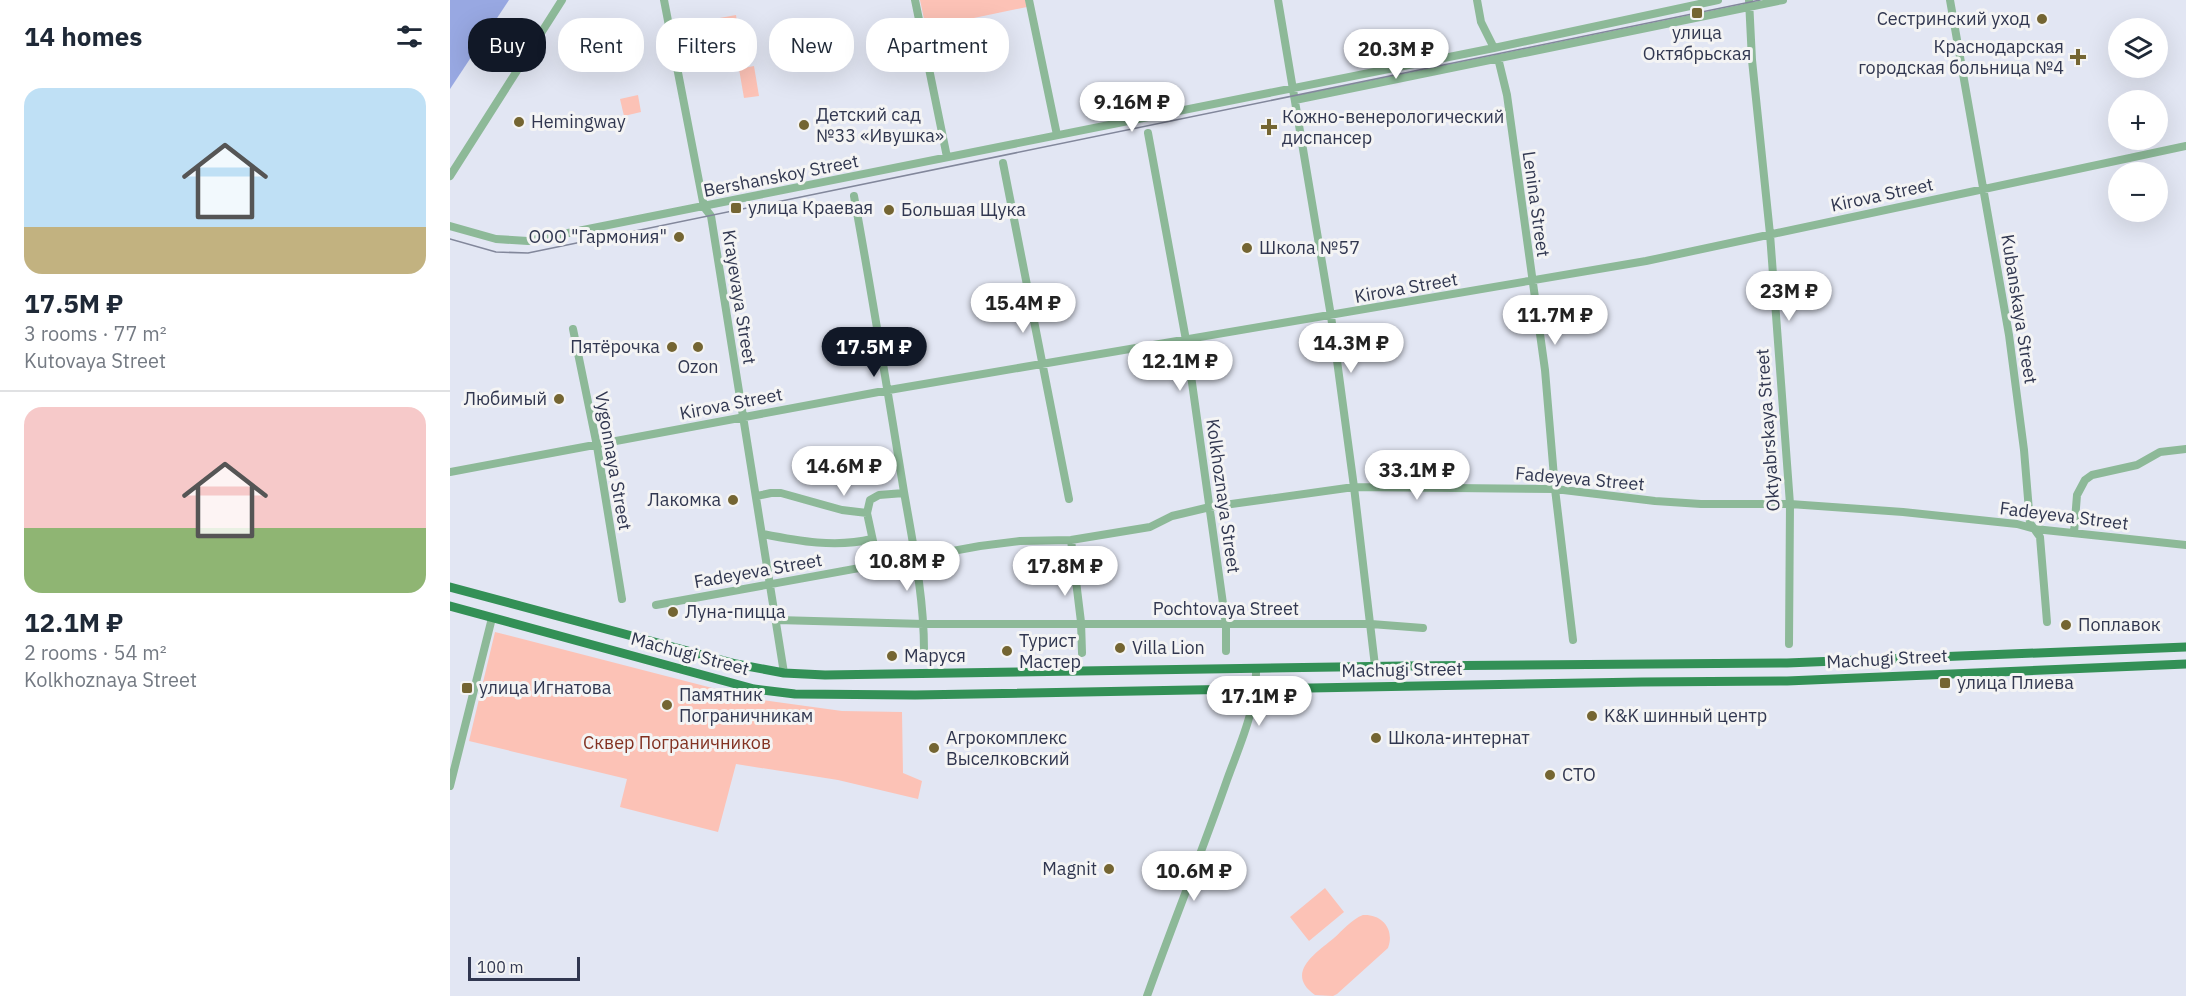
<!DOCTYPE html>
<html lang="en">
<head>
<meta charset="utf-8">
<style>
	body { margin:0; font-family:"IBM Plex Sans",sans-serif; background:#f6f6f7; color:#1f2937; height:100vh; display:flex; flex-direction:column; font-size:22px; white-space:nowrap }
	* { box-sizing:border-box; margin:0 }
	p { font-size:20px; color:#747a83 }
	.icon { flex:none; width:33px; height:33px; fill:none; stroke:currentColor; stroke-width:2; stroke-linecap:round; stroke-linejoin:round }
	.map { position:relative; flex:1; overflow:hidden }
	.sheet { display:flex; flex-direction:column; background:#fff; width:450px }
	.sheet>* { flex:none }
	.top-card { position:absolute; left:18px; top:18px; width:570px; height:54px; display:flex; gap:12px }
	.tools { position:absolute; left:1658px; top:18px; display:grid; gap:12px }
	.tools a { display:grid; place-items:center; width:60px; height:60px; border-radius:50%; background:#fff; box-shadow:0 6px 24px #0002; font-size:30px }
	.scale { position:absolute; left:18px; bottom:15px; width:112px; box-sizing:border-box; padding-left:6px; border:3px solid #313750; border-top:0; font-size:16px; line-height:21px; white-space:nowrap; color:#313750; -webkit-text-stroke:4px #f4f4f4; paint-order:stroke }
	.price { position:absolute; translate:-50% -51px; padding:0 14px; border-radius:21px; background:#fff; color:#222; font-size:20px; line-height:39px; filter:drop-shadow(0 2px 3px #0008) }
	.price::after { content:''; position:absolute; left:50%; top:36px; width:18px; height:14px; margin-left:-9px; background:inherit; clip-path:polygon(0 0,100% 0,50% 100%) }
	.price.selected { background:#111827; color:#fff }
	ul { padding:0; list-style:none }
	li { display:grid; align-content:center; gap:12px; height:318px; padding:0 24px }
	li+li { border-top:2px solid #e0e1e3 }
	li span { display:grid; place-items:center; height:186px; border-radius:18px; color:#555 }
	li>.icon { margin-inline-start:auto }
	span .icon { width:108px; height:108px; fill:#fffc; stroke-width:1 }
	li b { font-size:26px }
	h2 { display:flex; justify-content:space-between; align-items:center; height:72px; padding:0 24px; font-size:26px }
	.chip { padding:0 21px; border-radius:24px; background:#fff; box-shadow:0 6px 24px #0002; font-size:21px; line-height:54px }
	.chip.selected { background:#111827; color:#fff }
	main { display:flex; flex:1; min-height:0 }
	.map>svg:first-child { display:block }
</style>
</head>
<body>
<main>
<section class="sheet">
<h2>14 homes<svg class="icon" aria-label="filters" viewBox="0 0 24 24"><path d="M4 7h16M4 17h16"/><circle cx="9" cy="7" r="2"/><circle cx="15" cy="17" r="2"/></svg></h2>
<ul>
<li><span style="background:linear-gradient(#bfe0f5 75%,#c2b280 0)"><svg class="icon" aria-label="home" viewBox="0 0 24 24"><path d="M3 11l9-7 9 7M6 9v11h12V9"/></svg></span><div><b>17.5M ₽</b><p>3 rooms · 77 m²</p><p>Kutovaya Street</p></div></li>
<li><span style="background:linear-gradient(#f6c9c9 65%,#8fb573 0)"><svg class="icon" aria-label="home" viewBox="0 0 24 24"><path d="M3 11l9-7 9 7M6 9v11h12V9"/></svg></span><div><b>12.1M ₽</b><p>2 rooms · 54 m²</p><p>Kolkhoznaya Street</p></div></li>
</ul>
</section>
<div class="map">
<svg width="1736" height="996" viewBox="0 0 1736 996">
	<rect width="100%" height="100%" fill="#e2e6f3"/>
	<path fill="#fcc2b6" d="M470,0H576L577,7L476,28Z
		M286,15L288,29L267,33L264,19Z
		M304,66L309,96L294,98L289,69Z
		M188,95L191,112L174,116L170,99Z
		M45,632L305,699L392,711L452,712L453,773L472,781L468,799L388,780L286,764L268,832L170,807L177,779L19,741Z
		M875,888L894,912L859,941L840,917Z
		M913,915C932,914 945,929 938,948L887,994L883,996L865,995C834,973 866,953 884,938C893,930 902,919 913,915Z"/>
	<path fill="#98a8e2" d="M0,0H59L0,89Z"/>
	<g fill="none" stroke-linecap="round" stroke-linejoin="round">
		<path stroke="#8db998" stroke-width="8" d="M214,0L254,207L261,216L334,673
			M465,0L497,157
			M579,0L607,135
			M828,0L881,316L904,487L925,666
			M1027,0L1031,22L1044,48
			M1299,0L1302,60L1320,234L1340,504L1339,644
			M1500,0L1559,335L1574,450L1580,523L1590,537L1597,622
			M1048,58L1057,95L1095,370L1105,489L1123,640
			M845,100L1333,0
			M698,133L736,340L776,625V651
			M553,163L619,499
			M0,176L112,0
			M404,196C422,294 438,393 454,492C463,544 474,597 474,650
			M0,226L46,239L78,241L1044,48L1268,0
			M123,329L147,446L172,599
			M0,472L439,390L1196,261L1736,146
			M307,496L321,493H331L392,510L417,513L428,564
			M417,513L420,500L429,495L454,493
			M1624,533L1627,495L1635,480L1642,475L1687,465L1710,452L1736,449
			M313,534C348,541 386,548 422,539
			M621,540L631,622L632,653
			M206,605L530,546L570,541L621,540L700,527L722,516L760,507L904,487L1105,489L1205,501L1251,504H1340L1453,512L1567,524L1585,529L1736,545
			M327,620L474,624H921L973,628
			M0,786L42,618
			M697,996C723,923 752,852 777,780C790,744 807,708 806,669"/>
		<path stroke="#339056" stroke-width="9" d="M0,587L286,664L334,673L375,675L953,666L1337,663L1736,647
			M0,606L304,689L345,694L465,695L1192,682L1337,681L1736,664"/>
		<path stroke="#82879b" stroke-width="1.5" d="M0,239L46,252L78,253L1310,0"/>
	</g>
	<g fill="#746532" stroke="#f4f4f4" stroke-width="2">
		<rect x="1241" y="7" width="12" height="12" rx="3"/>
		<circle cx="1592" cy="19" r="6"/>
		<path d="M1625 48h6v6h6v6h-6v6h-6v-6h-6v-6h6z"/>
		<circle cx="69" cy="122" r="6"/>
		<circle cx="354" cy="125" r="6"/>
		<path d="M816 118h6v6h6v6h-6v6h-6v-6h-6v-6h6z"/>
		<rect x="280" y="202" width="12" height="12" rx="3"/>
		<circle cx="439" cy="210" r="6"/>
		<circle cx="229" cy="237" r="6"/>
		<circle cx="797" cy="248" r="6"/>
		<circle cx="222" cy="347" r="6"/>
		<circle cx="248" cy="347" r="6"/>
		<circle cx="109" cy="399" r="6"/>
		<circle cx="283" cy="500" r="6"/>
		<circle cx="223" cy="612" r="6"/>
		<circle cx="1616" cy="625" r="6"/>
		<circle cx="670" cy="648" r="6"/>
		<circle cx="557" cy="651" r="6"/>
		<circle cx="442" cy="656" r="6"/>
		<rect x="1489" y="677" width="12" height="12" rx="3"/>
		<rect x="11" y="682" width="12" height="12" rx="3"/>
		<circle cx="217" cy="705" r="6"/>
		<circle cx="1142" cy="716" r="6"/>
		<circle cx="926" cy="738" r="6"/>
		<circle cx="484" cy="748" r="6"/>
		<circle cx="1100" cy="775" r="6"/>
		<circle cx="659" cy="869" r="6"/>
	</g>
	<g text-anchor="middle" stroke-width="6" stroke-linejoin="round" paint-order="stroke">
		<g font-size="18" fill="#313750" stroke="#f4f4f4" text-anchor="start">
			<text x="1580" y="25" text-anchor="end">Сестринский уход</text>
			<text x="1247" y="39" text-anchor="middle">улица<tspan x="1247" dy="21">Октябрьская</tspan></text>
			<text x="1614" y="53" text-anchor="end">Краснодарская<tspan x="1614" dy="21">городская больница №4</tspan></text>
			<text x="366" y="121">Детский сад<tspan x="366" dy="21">№33 «Ивушка»</tspan></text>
			<text x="832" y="123">Кожно-венерологический<tspan x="832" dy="21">диспансер</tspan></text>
			<text x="81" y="128">Hemingway</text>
			<text x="298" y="214">улица Краевая</text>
			<text x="451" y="216">Большая Щука</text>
			<text x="217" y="243" text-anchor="end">ООО "Гармония"</text>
			<text x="809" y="254">Школа №57</text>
			<text x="210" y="353" text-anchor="end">Пятёрочка</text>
			<text x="248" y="373" text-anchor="middle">Ozon</text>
			<text x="97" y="405" text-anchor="end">Любимый</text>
			<text x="271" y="506" text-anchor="end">Лакомка</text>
			<text x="235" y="618">Луна-пицца</text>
			<text x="1628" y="631">Поплавок</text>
			<text x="569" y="647">Турист<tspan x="569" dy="21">Мастер</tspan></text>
			<text x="682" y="654">Villa Lion</text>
			<text x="454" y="662">Маруся</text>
			<text x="1507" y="689">улица Плиева</text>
			<text x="29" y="694">улица Игнатова</text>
			<text x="229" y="701">Памятник<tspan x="229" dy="21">Пограничникам</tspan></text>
			<text x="1154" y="722">K&amp;K шинный центр</text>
			<text x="496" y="744">Агрокомплекс<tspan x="496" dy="21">Выселковский</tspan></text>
			<text x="938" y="744">Школа-интернат</text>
			<text x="1112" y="781">СТО</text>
			<text x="647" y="875" text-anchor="end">Magnit</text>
		</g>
		<g font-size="18" fill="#313750" stroke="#f4f4f4">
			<text transform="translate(331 176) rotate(-11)" y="6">Bershanskoy Street</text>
			<text transform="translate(1432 195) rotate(-12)" y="6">Kirova Street</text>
			<text transform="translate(1086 204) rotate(82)" y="6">Lenina Street</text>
			<text transform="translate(956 288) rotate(-10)" y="6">Kirova Street</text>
			<text transform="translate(289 297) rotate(81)" y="6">Krayevaya Street</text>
			<text transform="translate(1569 309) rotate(81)" y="6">Kubanskaya Street</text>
			<text transform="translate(281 404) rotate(-11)" y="6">Kirova Street</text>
			<text transform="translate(1318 430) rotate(-94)" y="6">Oktyabrskaya Street</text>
			<text transform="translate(163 461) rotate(80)" y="6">Vygonnaya Street</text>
			<text transform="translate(1130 479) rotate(5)" y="6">Fadeyeva Street</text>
			<text transform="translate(773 496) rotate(82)" y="6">Kolkhoznaya Street</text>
			<text transform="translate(1614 516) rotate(7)" y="6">Fadeyeva Street</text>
			<text transform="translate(308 571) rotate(-10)" y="6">Fadeyeva Street</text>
			<text x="776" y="615">Pochtovaya Street</text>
			<text transform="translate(240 654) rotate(15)" y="6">Machugi Street</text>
			<text transform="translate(1437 659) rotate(-3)" y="6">Machugi Street</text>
			<text transform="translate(952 670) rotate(-1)" y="6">Machugi Street</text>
		</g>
		<g font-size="18" fill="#823121" stroke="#f4f4f4">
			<text x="227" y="749">Сквер Пограничников</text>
		</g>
	</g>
</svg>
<div class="tools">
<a><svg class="icon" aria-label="layers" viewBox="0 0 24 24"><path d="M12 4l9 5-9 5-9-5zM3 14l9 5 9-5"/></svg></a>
<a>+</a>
<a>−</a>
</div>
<div class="scale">100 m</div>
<b class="price" style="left:946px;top:80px">20.3M ₽</b>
<b class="price" style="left:682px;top:133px">9.16M ₽</b>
<b class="price" style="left:1339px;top:322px">23M ₽</b>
<b class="price" style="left:573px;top:334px">15.4M ₽</b>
<b class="price" style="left:1105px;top:346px">11.7M ₽</b>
<b class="price" style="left:901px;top:374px">14.3M ₽</b>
<b class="price selected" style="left:424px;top:378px">17.5M ₽</b>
<b class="price" style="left:730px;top:392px">12.1M ₽</b>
<b class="price" style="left:394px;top:497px">14.6M ₽</b>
<b class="price" style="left:967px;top:501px">33.1M ₽</b>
<b class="price" style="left:457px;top:592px">10.8M ₽</b>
<b class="price" style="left:615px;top:597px">17.8M ₽</b>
<b class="price" style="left:809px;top:727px">17.1M ₽</b>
<b class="price" style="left:744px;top:902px">10.6M ₽</b>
<div class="top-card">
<a class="chip selected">Buy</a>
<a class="chip">Rent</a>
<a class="chip">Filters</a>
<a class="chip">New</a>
<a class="chip">Apartment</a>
</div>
</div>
</main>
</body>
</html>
